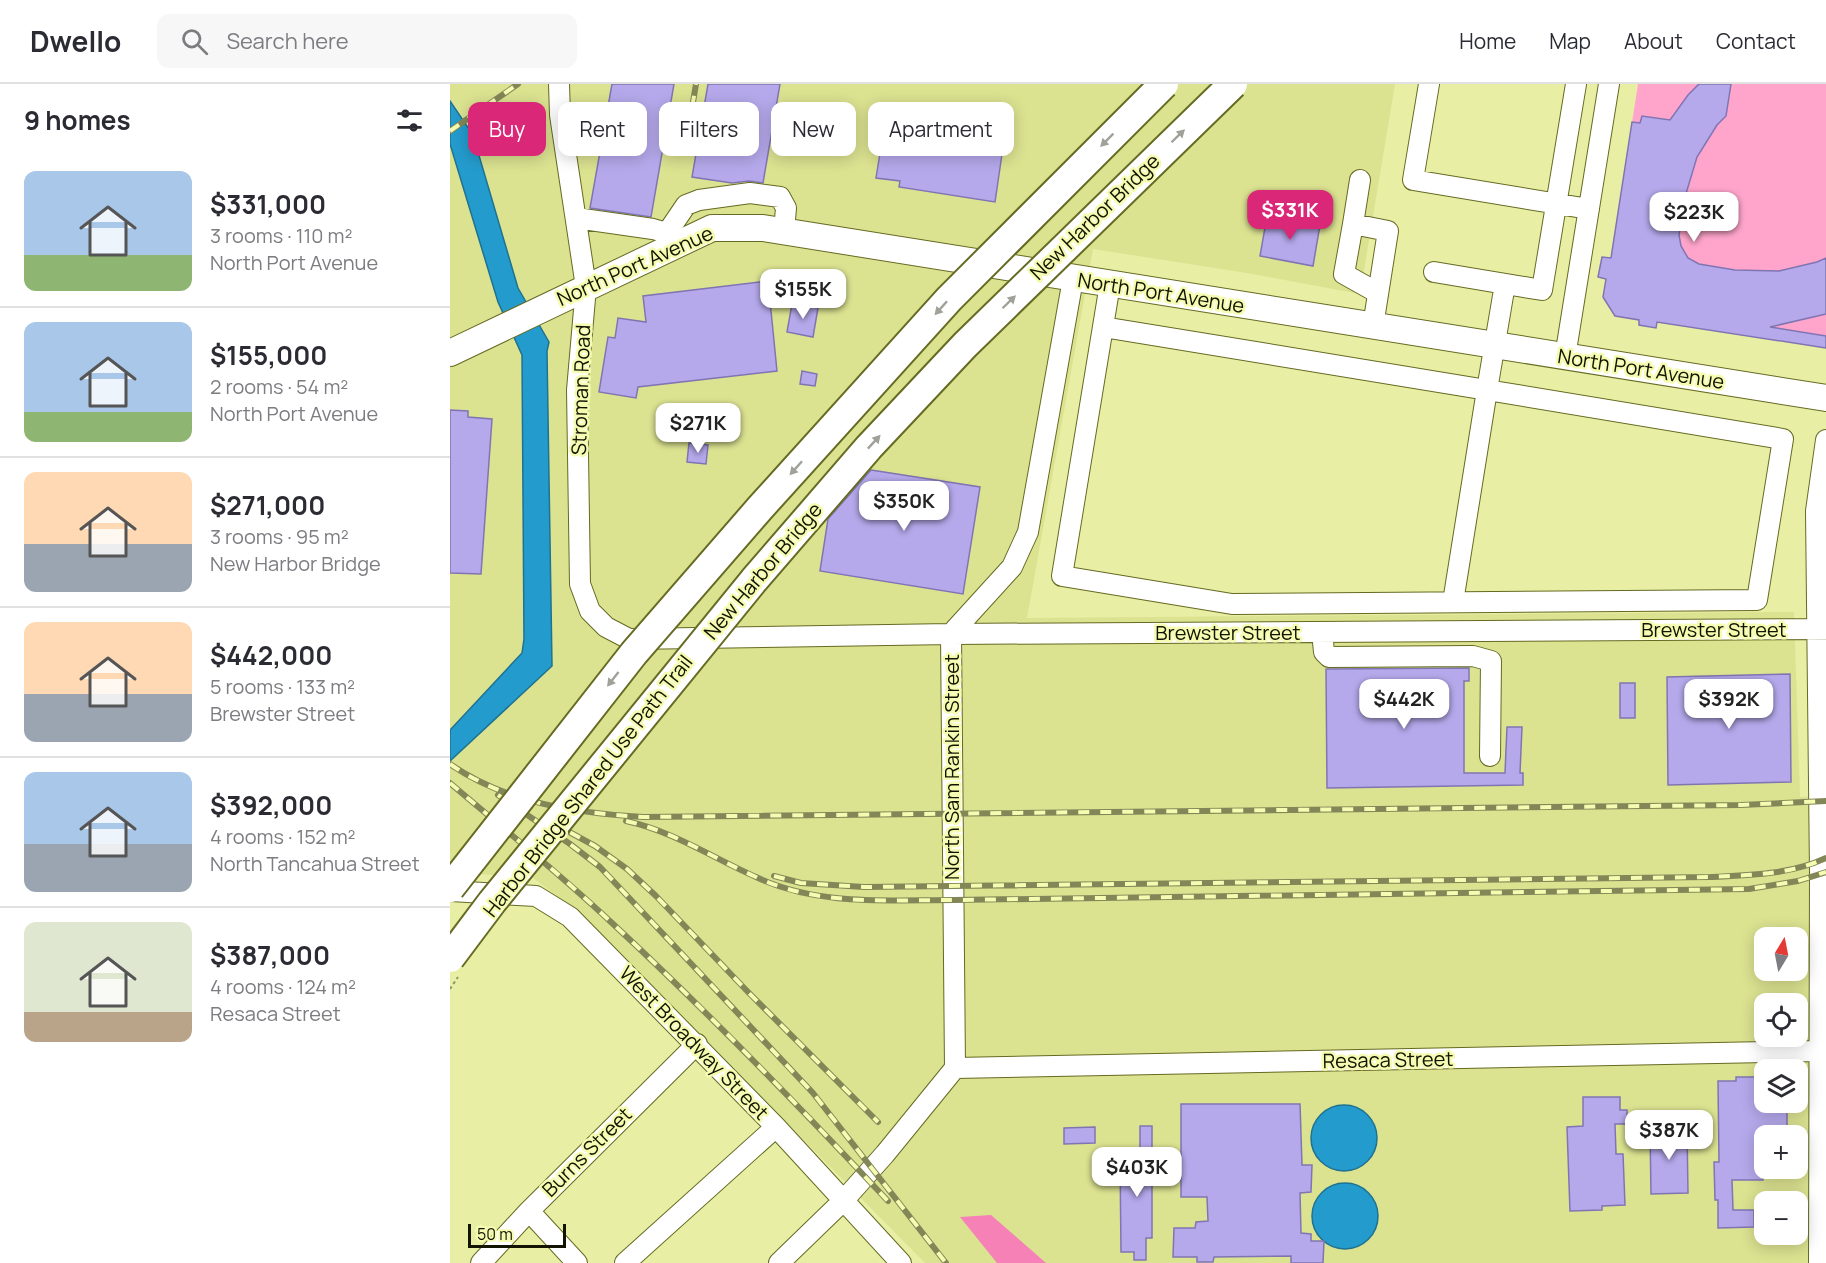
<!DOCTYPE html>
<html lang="en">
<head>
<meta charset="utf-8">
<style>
	body { margin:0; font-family:Manrope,sans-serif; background:#f7f7f7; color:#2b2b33; height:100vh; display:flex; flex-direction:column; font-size:22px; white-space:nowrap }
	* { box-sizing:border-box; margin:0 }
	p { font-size:20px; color:#7c7c81 }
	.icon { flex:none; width:33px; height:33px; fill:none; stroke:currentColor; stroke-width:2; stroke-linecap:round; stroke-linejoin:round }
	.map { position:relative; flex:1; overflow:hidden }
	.sheet { display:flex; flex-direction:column; background:#fff; width:450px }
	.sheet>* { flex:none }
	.hud { position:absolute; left:18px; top:18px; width:570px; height:54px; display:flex; gap:12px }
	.needle { width:39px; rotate:10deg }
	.fabs { position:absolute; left:1304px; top:843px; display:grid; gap:12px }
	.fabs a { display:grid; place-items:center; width:54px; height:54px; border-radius:12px; background:#fff; box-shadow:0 3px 15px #0003; font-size:30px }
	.scale { position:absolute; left:18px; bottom:15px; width:98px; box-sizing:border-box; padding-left:6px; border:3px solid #121300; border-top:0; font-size:16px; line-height:21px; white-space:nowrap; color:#121300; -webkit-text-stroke:4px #f5fbb1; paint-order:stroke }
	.price { position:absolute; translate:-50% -51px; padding:0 14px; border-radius:12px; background:#fff; color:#222; font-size:20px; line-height:39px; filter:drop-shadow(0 2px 3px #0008) }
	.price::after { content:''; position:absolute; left:50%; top:36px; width:18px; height:14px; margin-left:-9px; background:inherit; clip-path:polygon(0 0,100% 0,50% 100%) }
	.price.on { background:#db2777; color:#fff }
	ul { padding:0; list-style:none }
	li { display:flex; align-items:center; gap:18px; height:150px; padding:0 24px }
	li+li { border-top:2px solid #e1e1e2 }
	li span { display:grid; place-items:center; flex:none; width:168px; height:120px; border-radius:12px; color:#555 }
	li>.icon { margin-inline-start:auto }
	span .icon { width:72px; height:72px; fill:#fffc; stroke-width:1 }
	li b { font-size:26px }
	h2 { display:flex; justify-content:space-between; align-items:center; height:72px; padding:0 24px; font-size:26px }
	.tag { padding:0 21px; border-radius:12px; background:#fff; box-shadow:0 3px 15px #0003; font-size:21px; line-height:54px }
	.tag.on { background:#db2777; color:#fff }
	header { display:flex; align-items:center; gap:36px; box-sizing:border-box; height:84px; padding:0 30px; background:#fff; border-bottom:2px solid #e1e1e2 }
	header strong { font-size:28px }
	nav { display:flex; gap:33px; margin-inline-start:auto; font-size:21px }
	.search { width:420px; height:54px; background:#f7f7f7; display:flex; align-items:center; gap:15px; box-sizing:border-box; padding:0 21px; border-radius:12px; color:#7c7c81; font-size:22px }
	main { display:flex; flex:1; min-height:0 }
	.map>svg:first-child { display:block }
</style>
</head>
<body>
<header>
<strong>Dwello</strong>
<div class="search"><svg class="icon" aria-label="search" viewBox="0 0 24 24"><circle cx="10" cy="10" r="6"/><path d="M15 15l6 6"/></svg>Search here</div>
<nav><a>Home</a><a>Map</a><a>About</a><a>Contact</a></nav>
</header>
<main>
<section class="sheet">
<h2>9 homes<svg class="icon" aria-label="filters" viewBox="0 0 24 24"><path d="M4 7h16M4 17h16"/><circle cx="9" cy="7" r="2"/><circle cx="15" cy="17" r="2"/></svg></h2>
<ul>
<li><span style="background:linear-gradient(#a9c7e8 70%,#8fb573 0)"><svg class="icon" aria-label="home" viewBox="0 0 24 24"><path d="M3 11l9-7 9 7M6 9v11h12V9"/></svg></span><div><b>$331,000</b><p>3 rooms · 110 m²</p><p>North Port Avenue</p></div></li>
<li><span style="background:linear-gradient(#a9c7e8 75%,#8fb573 0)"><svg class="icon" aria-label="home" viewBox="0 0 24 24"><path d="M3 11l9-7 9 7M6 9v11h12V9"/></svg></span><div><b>$155,000</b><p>2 rooms · 54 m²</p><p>North Port Avenue</p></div></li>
<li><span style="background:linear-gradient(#ffd9b3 60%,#9aa5b1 0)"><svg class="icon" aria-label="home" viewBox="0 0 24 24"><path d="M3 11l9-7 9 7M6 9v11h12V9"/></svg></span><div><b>$271,000</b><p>3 rooms · 95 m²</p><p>New Harbor Bridge</p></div></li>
<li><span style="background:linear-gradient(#ffd9b3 60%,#9aa5b1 0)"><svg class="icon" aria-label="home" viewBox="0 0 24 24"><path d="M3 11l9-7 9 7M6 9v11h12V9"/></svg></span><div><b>$442,000</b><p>5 rooms · 133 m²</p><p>Brewster Street</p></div></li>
<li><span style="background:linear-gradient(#a9c7e8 60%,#9aa5b1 0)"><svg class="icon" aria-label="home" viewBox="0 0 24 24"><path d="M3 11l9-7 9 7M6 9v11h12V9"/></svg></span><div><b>$392,000</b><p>4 rooms · 152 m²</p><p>North Tancahua Street</p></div></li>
<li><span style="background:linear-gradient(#dfe7d0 75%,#b9a48a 0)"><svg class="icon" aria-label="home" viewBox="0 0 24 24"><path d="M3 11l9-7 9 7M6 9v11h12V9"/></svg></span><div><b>$387,000</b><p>4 rooms · 124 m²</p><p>Resaca Street</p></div></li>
</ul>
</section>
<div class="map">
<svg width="1376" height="1179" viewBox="0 0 1376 1179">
	<rect width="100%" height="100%" fill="#e8eea4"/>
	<path fill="#dbe290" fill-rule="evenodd" d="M0,0H945L910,210L797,189L643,165L577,534L1344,528L1350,713L1376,712V1179H475L131,830L83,794L0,788ZM1314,854H1347V886H1314ZM1314,920H1347V952H1314ZM1314,986H1347V1018H1314ZM1314,1052H1347V1084H1314ZM1314,1118H1347V1150H1314Z"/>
	<path fill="#ffa5cc" d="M1188,0H1376V264L1165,232L1153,213L1156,195L1148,193L1152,173H1161Z"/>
	<path fill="#f581b7" d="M541,1131L596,1179H547L510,1133Z"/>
	<path fill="#249bcd" stroke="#1f7290" stroke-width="1.5" d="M0,17L23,51L68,204L99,258L97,267L102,582L0,677V646L72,569L74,555L72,271L48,218L0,60Z
		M861 1054a33 33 0 1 1 66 0a33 33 0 1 1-66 0Z
		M862 1132a33 33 0 1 1 66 0a33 33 0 1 1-66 0Z"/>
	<path fill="#b5a9eb" stroke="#8075b3" stroke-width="1.5" d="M162,0H224L201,133L140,124Z
		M258,0H330L313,99L299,97L282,99L242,93Z
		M1249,0H1281L1276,32L1267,41L1247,73L1235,113L1229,151L1231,162L1238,174L1249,180L1285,186L1329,187L1367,178L1376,174V230L1320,243L1376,252V264L1207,238L1206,244L1189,241V236L1165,232L1153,213L1156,195L1148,193L1152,173L1161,174L1182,38L1190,39L1192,32L1220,36L1238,11Z
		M456,55L552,70L545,118L449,103L450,97L426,94L432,57L455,61Z
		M817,132L870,141L863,182L810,172Z
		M332,187L356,191L353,208L329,203Z
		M318,197L327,287L188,303L186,314L149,308L158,253L165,254L168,234L196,238L193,212Z
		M342,220L368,224L363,253L337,248Z
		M352,287L367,290L365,302L350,300Z
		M0,326L18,327V333L42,335L31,490L0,489Z
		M239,359L258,361L256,380L237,378Z
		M421,386L530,403L513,510L370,487L378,435Z
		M1019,584V597H1014V689H1055L1057,643H1072L1070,689H1073V701L877,704L876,585Z
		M1340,590L1341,698L1218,701L1217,593Z
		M1170,599H1185V634H1170Z
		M1286,993H1311V1018H1340V1028H1337V1052H1314V1062H1312L1313,1096H1282L1283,1126H1304V1143L1268,1144V1116H1265L1264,1078H1269L1268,997H1286Z
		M1133,1013H1170V1026H1177V1040H1165L1166,1070H1173L1175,1121L1152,1122V1126L1120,1127L1117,1043L1133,1042Z
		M731,1020H850L852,1081H862L861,1108L850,1109L851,1149L861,1150V1157H874L873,1179H841V1172L764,1173L763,1178H747V1173H723L724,1144H745L746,1138L758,1137L757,1113H731Z
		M690,1042H702V1154H696V1176H684V1168H671L670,1073H690Z
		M645,1043V1059L614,1060V1044Z
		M1237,1044L1238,1109L1201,1110L1200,1045Z"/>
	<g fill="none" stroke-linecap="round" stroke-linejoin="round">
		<g stroke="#666a22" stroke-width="22">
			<path id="minor" d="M109,0L110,31L136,203L127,306L130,500L140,527L156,543L179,555L501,550L1376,545
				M979,0L963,96L1139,125
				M126,134L203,145L217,149L225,158
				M903,140L910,96
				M217,149L236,121L249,116L300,109L330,113L336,124L334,147
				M984,188L1092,206L1126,0
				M660,200L612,492L782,520L1307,516L1333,355L1037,306L1055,200
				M923,242L938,147L903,140L894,190L928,209
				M653,243L1037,306L1003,518
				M1115,273L1159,0
				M872,548L874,568L879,573L1023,572L1041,577L1040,672
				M0,807L86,812L120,833L326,1043L451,1179
				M505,984L1371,967
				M79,1127L127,1179
				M31,1179L79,1127L247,960
				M175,1179L326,1043
				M329,1179L393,1117L435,1070L505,984L501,550L562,483L578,448L623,195
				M1369,1179L1370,790L1366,427L1376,356"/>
		</g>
		<g stroke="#666a22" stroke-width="28">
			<path id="major" d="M0,269L262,144H313L1376,314"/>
		</g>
		<use href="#minor" stroke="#fff" stroke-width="20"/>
		<use href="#major" stroke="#fff" stroke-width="26"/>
		<g stroke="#838757" stroke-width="6">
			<path id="rail" d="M0,47L68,0
				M235,66L246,0
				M0,680C56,719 126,729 193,733L1291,721L1376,717
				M0,699C54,745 110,790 162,839C258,928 349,1022 438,1117
				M48,711L120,760L150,783L363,1009L496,1179
				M176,737C223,747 263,774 306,793C367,822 437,816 504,816L1299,805L1348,797L1376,788
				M101,738L145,762L177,785L206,812L299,909L428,1038
				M324,792L351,799L414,803L1260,793C1299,791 1340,791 1376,774"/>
		</g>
		<use href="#rail" stroke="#f5fbb1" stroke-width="4" stroke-dasharray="11" stroke-linecap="butt"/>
		<g stroke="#666a22" stroke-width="32" stroke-linecap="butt">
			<path id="highway-bridge" d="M0,804L184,569L310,424L499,215L714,0
				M0,874L42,818L304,496L419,363L515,261L783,0"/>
		</g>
		<path stroke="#909461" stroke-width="2" stroke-dasharray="3 3" stroke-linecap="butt" d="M0,905L8,893"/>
		<use href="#highway-bridge" stroke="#fff" stroke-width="28"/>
	</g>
	<defs><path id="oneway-solid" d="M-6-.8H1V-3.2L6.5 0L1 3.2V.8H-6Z" transform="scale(1.5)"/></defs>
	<g fill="#a0a199">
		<use href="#oneway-solid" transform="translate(728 52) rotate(-44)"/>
		<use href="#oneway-solid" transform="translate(657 56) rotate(135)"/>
		<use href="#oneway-solid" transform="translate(559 218) rotate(-44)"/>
		<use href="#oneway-solid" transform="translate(491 224) rotate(132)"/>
		<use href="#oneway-solid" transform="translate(424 358) rotate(-47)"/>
		<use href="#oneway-solid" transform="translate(346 384) rotate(132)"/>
		<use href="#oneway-solid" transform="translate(163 595) rotate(128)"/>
	</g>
	<g text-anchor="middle" stroke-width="5" stroke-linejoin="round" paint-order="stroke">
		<g font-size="20" fill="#121300" stroke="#f5fbb1">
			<text transform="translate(645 133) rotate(-44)" y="7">New Harbor Bridge</text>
			<text transform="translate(185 182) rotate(-24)" y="7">North Port Avenue</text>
			<text transform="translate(711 209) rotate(9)" y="7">North Port Avenue</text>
			<text transform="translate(1191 285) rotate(9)" y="7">North Port Avenue</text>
			<text transform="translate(131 306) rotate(-88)" y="7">Stroman Road</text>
			<text transform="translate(313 487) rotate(-50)" y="7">New Harbor Bridge</text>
			<text x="1264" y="553">Brewster Street</text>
			<text x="778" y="556">Brewster Street</text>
			<text transform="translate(502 683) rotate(-90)" y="7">North Sam Rankin Street</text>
			<text transform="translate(138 702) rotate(-52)" y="7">Harbor Bridge Shared Use Path Trail</text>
			<text transform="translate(244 959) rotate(46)" y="7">West Broadway Street</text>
			<text transform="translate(938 976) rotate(-1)" y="7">Resaca Street</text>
			<text transform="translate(137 1068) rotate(-45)" y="7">Burns Street</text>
		</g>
	</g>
</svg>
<div class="fabs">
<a><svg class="needle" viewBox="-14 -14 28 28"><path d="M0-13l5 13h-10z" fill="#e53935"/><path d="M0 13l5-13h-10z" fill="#7c7c81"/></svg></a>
<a><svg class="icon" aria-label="locate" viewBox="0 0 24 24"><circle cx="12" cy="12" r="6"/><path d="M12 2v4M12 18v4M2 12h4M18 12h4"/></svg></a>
<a><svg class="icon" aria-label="layers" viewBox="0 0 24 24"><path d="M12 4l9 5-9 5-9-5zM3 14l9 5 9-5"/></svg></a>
<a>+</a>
<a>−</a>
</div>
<div class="scale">50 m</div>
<b class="price on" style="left:840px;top:157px">$331K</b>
<b class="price" style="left:1244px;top:159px">$223K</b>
<b class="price" style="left:353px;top:236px">$155K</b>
<b class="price" style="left:248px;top:370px">$271K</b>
<b class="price" style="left:454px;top:448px">$350K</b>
<b class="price" style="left:954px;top:646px">$442K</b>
<b class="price" style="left:1279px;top:646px">$392K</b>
<b class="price" style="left:1219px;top:1077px">$387K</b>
<b class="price" style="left:687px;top:1114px">$403K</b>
<div class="hud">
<a class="tag on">Buy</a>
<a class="tag">Rent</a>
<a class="tag">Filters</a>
<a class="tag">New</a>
<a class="tag">Apartment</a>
</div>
</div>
</main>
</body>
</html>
